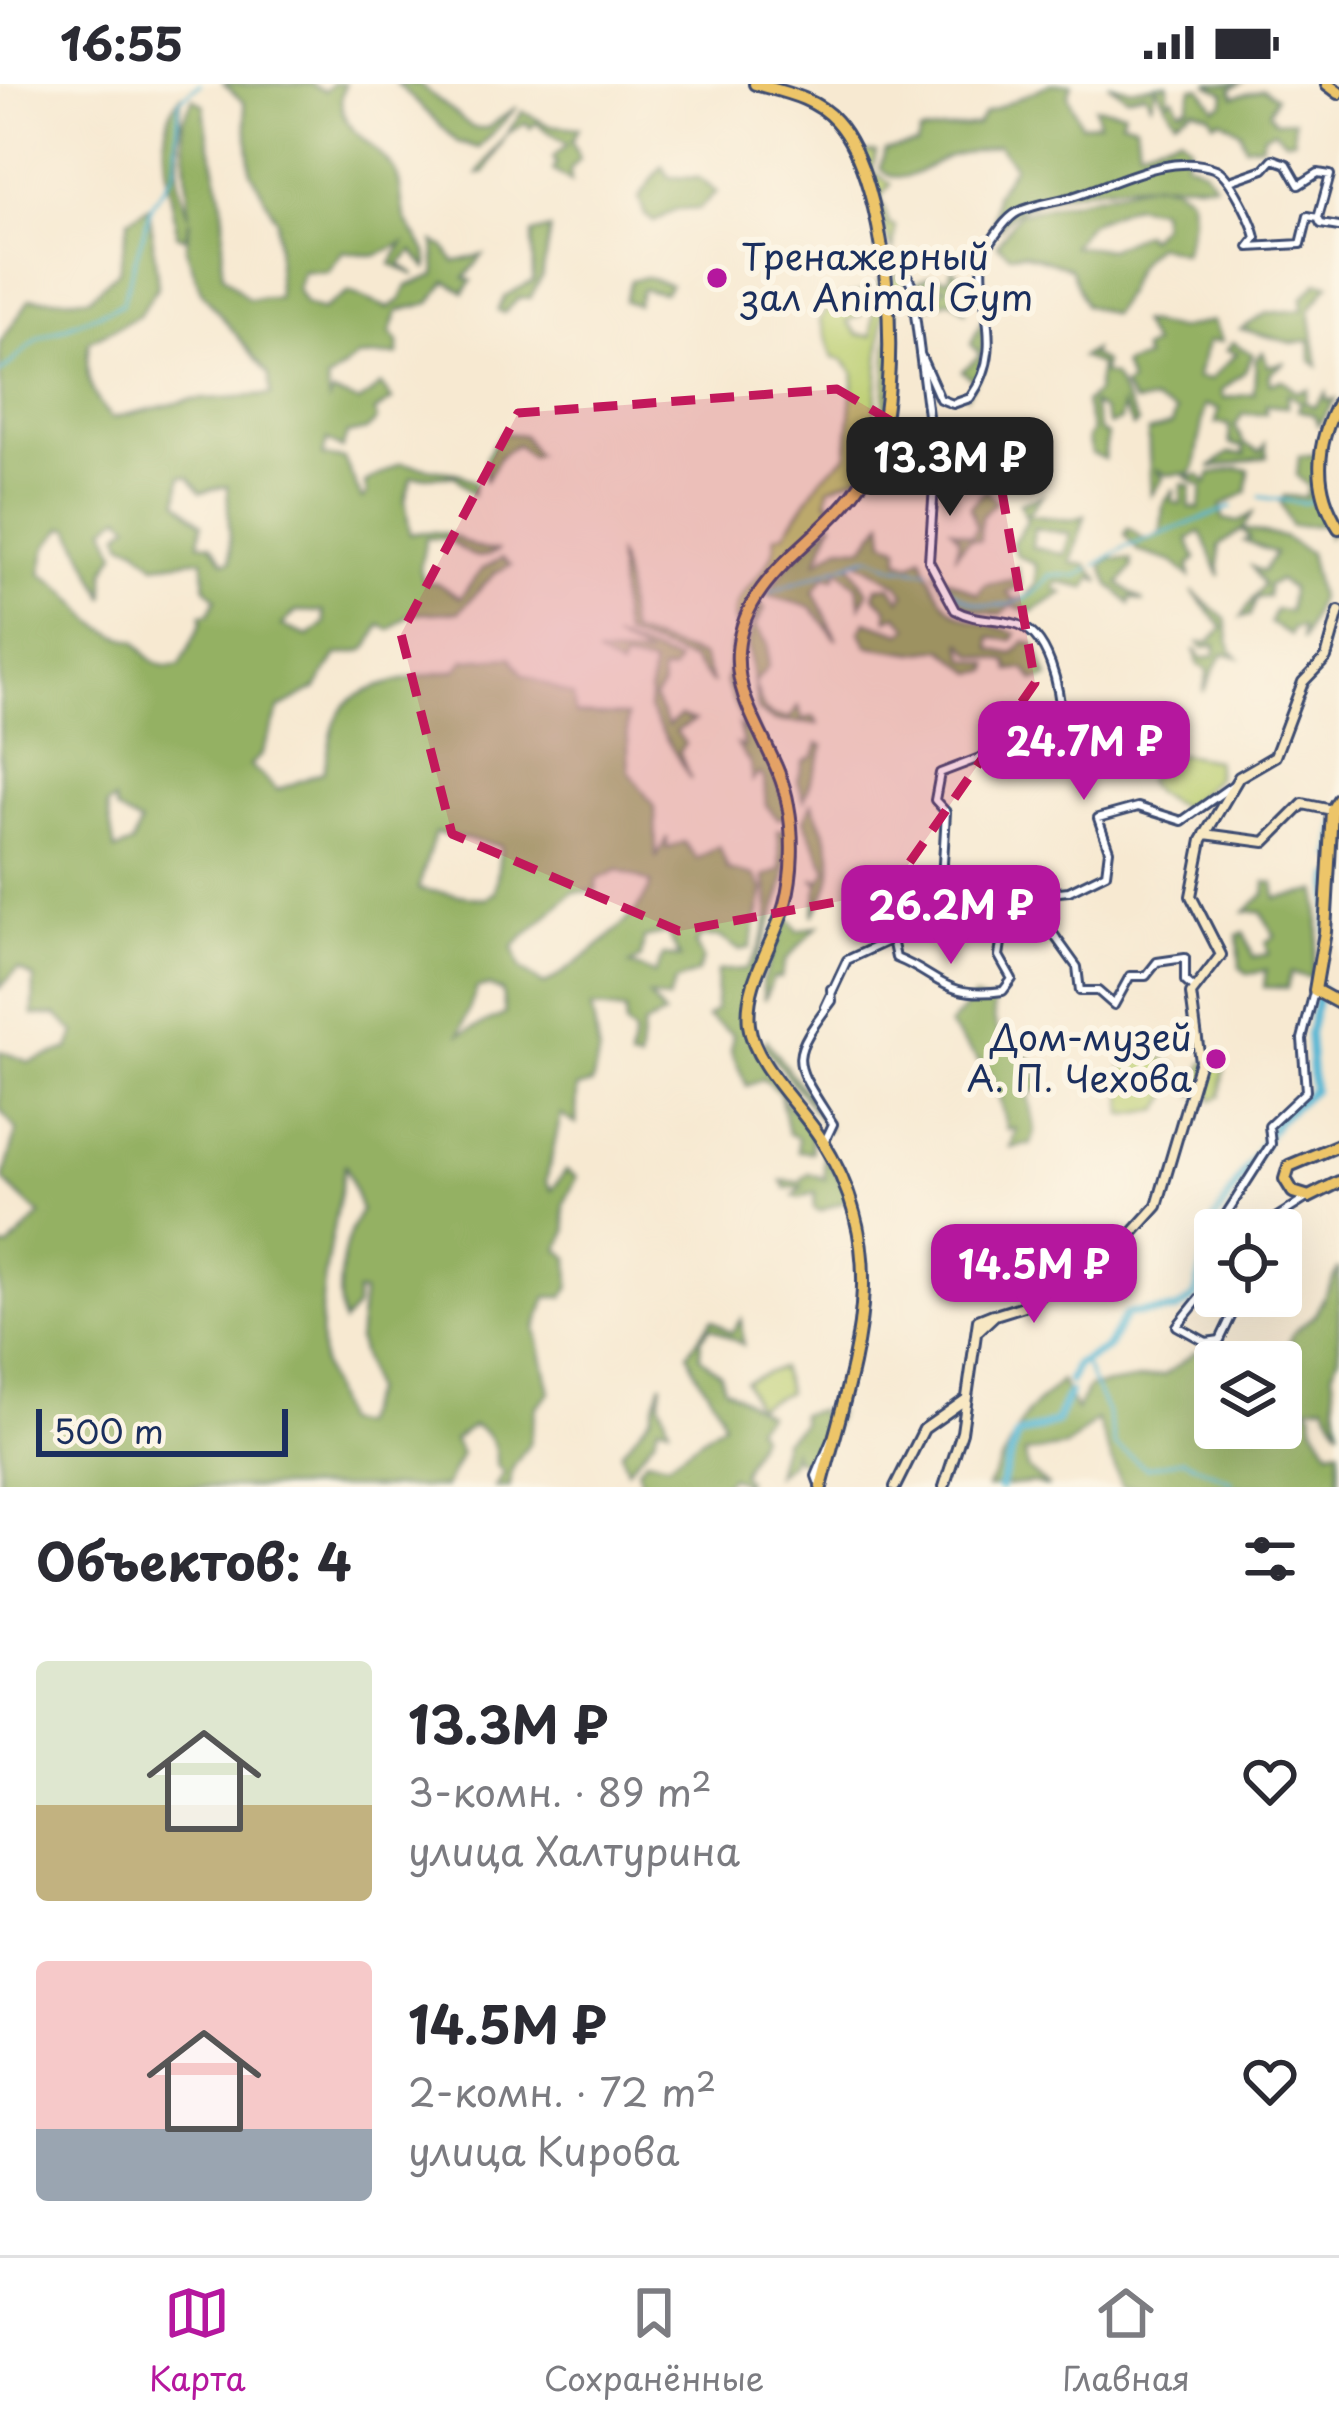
<!DOCTYPE html>
<html lang="ru">
<head>
<meta charset="utf-8">
<style>
	body { margin:0; font-family:"Playpen Sans",sans-serif; background:#f2f2f3; color:#2b2b33; height:100vh; display:flex; flex-direction:column; font-size:45px; white-space:nowrap }
	* { box-sizing:border-box; margin:0 }
	p { font-size:39px; color:#7c7c81 }
	.icon { flex:none; width:66px; height:66px; fill:none; stroke:currentColor; stroke-width:2; stroke-linecap:round; stroke-linejoin:round }
	.map { position:relative; height:1403px; overflow:hidden }
	.sheet { display:flex; flex-direction:column; background:#fff; flex:1 }
	.sheet>* { flex:none }
	.tools { position:absolute; left:1194px; top:1125px; display:grid; gap:24px }
	.tools a { display:grid; place-items:center; width:108px; height:108px; border-radius:12px; background:#fff; box-shadow:0 12px 48px #0002; font-size:60px }
	.scale { position:absolute; left:36px; bottom:30px; width:252px; box-sizing:border-box; padding-left:12px; border:6px solid #1b2f5e; border-top:0; font-size:33px; line-height:42px; white-space:nowrap; color:#1b2f5e; -webkit-text-stroke:9px #fcf5e5; paint-order:stroke }
	.price { position:absolute; translate:-50% -102px; padding:0 27px; border-radius:24px; background:#b5179e; color:#fff; font-size:39px; line-height:78px; filter:drop-shadow(0 3px 6px #0008) }
	.price::after { content:''; position:absolute; left:50%; top:72px; width:36px; height:27px; margin-left:-18px; background:inherit; clip-path:polygon(0 0,100% 0,50% 100%) }
	.price.current { background:#222; color:#fff }
	ul { padding:0; list-style:none }
	li { display:flex; align-items:center; gap:36px; height:300px; padding:0 36px }
	li span { display:grid; place-items:center; flex:none; width:336px; height:240px; border-radius:12px; color:#555 }
	li>.icon { margin-inline-start:auto }
	span .icon { width:144px; height:144px; fill:#fffc; stroke-width:1 }
	li b { font-size:51px }
	h2 { display:flex; justify-content:space-between; align-items:center; height:144px; padding:0 36px; font-size:51px }
	.status { display:flex; justify-content:space-between; align-items:center; height:84px; padding:0 60px; background:#fff; direction:ltr }
	.status svg { height:33px; fill:currentColor }
	.tabs { display:flex; justify-content:space-around; align-items:center; height:168px; border-top:3px solid #e1e1e2; background:#fff; font-size:33px; color:#7c7c81 }
	.tabs a { display:grid; justify-items:center; gap:6px }
	.tabs .current { color:#b5179e }
	.map>svg:first-child { display:block }
</style>
</head>
<body>
<div class="status"><b>16:55</b><svg viewBox="0 0 49 12"><path d="M0 12V9h3v3zM5 12V6h3v6zM10 12V3h3v9zM15 12V0h3v12zM26 1h20v11H26zM47 4h2v5h-2z"/></svg></div>
<div class="map">
<svg width="1339" height="1403" viewBox="0 0 1339 1403">
	<rect width="100%" height="100%" fill="#fcf5e5"/>
	<filter id="ink" filterUnits="userSpaceOnUse"><feTurbulence type="fractalNoise" baseFrequency=".00833" numOctaves="2"/><feDisplacementMap in="SourceGraphic" scale="24" xChannelSelector="R" yChannelSelector="G"/><feConvolveMatrix kernelMatrix="1 2 1 2 8 2 1 2 1" color-interpolation-filters="sRGB"/></filter>
	<filter id="wash" filterUnits="userSpaceOnUse"><feTurbulence type="fractalNoise" baseFrequency=".004" numOctaves="4" result="noise"/><feDisplacementMap in="SourceGraphic" scale="48" xChannelSelector="R" yChannelSelector="G"/><feGaussianBlur stdDeviation="2.7" result="paint"/><feColorMatrix in="noise" values="0 0 0 0 0 0 0 0 0 0 0 0 0 0 0 0 0 1.4 0 .05"/><feComposite in="paint" operator="in"/></filter>
	<g filter="url(#wash)">
		<rect width="100%" height="100%" fill="#f7e9d1"/>
		<path fill="#bbce71" stroke="#6b7e68" stroke-width="3" d="M876,68L872,87L891,100L880,113L889,141L895,143L893,168L858,69Z
			M898,188L907,210L895,212L899,274L893,280L884,387H880L892,197Z
			M881,191L882,204L861,215V231L847,237L858,251L872,252L874,217L884,214L872,371L862,390L829,403L827,417L837,421L769,488L735,541C728,505 779,489 775,452L785,449L822,393L847,371L854,289L843,276L833,274L820,235L834,215L876,204Z
			M1180,670L1216,676V694L1183,724L1154,709L1146,696Z
			M1123,971L1161,973L1177,981L1181,992L1160,1026L1124,1031Z
			M1221,977L1225,980L1221,1012L1212,1016L1209,1005L1194,1011L1204,979Z
			M780,1284L788,1308L756,1322L745,1297Z"/>
		<path fill="#94b163" stroke="#587060" stroke-width="3" fill-rule="evenodd" d="M224,0H310L325,7L332,0H345C328,40 372,57 392,83C405,100 398,118 406,136C413,152 433,167 427,184L413,167L400,180L415,191L391,180L403,159L375,172L343,167L328,188L303,187L297,205L305,220L322,226L349,208L388,224L401,216L407,202L436,191L434,158L445,163L454,178L483,171L465,194L472,197L464,208L446,197L430,219L398,227L390,249L398,258V271L358,273L327,297L329,316L333,309L359,318L381,301L392,316L375,328L377,336L366,346L347,350L342,365L327,356L323,372L344,375L362,415L367,410L365,399L401,379L460,390L475,399L473,411L455,392L412,393L405,416L410,450C463,440 460,469 499,466C473,482 467,466 446,455L426,454L420,485L424,498L437,499L460,514L482,485L502,474L511,481L496,488L459,528L410,530L390,546L380,541C365,569 372,567 337,571L316,604L280,624L261,671L250,681L277,706L323,688C330,668 329,644 342,625C359,600 427,591 456,586L465,576L511,573L523,590L573,612L575,630L627,632L629,687L655,724L656,775L667,753V765L684,758L697,775L719,762L728,786L755,792L764,806L750,864L739,866L720,853H702L695,860L703,875L697,889L675,898L668,916L649,912L664,931L643,942L639,978L630,976L634,950L626,943L625,927L591,923L599,968L592,1000L577,1004L576,1040L561,1031L546,1097L552,1106L566,1086L577,1093C565,1121 560,1114 567,1147L559,1165L569,1174L570,1203L563,1213H547L536,1245L550,1308L536,1323L529,1360L512,1385L510,1403H495L504,1389L496,1381C497,1362 491,1349 473,1342L453,1356L461,1370L445,1403H0V1163L9,1164L40,1131L3,1096L17,1047L0,1025V967L29,978L69,965L75,949L57,931H33L34,894L18,885L0,904V259L30,215L89,214L119,186L129,135L149,123L158,202L139,232L89,257C84,292 88,307 111,334L191,316L271,311L269,291L201,207L186,165L190,135L185,154L177,151C174,111 149,46 181,12L178,99L189,132L183,37L193,14L204,21C206,60 221,95 224,134C225,153 220,172 223,191L248,215L278,214L277,136L251,88L244,19ZM181,392L189,393L201,408L227,402L231,477L224,478L211,460L199,459L202,440L178,417ZM121,431L130,440L120,449L123,459L136,463L155,481L203,475L205,503L216,514L209,530L201,531L202,538L180,581C157,587 147,573 136,557C79,544 89,516 41,490L47,462L64,443L71,444L105,514V487L116,469L106,443ZM296,527L323,528L325,540L308,552L282,542ZM114,717L117,727L140,740L132,760L115,767L107,722ZM435,749L501,762L495,808L486,815L418,805ZM618,786L651,799C642,834 575,882 544,901L520,885L513,863L573,808L596,807L597,796ZM667,849L680,874L664,871L654,890L630,881L641,874L644,854ZM488,902L502,907L505,930L460,950L477,904ZM345,1080L361,1127C343,1153 334,1208 343,1239L356,1224L357,1208L363,1209L358,1257L372,1307L358,1341L341,1338C337,1317 323,1291 322,1276C315,1214 335,1141 345,1080Z
			M397,0H419L473,44H487L517,23L479,64L458,58Z
			M1050,0H1072L1068,11L1081,41L1099,38L1095,23L1124,27L1121,36L1136,40L1139,64L1180,51L1190,61L1185,77L1204,85L1214,99C1169,98 1027,97 1000,144L994,138L995,111L1014,82L998,61C982,67 965,67 950,72C926,80 905,107 880,84L885,66L917,60L920,49L977,41L984,30Z
			M1108,0L1130,5L1168,0V16L1174,13L1179,25L1188,22L1192,4H1201L1215,24L1224,19L1225,9L1207,0H1240L1231,5L1234,13L1263,5L1276,13L1269,28L1275,37L1294,36V55L1285,56L1274,46L1263,51L1261,60L1245,62L1240,47L1221,35L1214,38L1210,30L1194,24L1175,35L1156,3L1151,19L1145,9L1127,13Z
			M523,27L548,41L579,44L572,57L579,75L570,86L571,98L553,86L557,80L553,74L567,60L536,39L530,44L526,38L507,50L485,89L478,90Z
			M662,82L669,93L699,94L717,108L699,125L674,126L654,138L645,131L639,114Z
			M1153,99L1173,101L1188,111C1196,132 1190,148 1183,169L1156,161C1122,190 1136,201 1111,230L1085,221L1070,184L1023,169L1009,170L997,160L1019,129ZM1133,121L1159,125L1161,140L1148,154L1143,149L1109,165L1072,162L1089,139Z
			M550,145L542,192L530,214H519L504,229L498,226L505,212L533,197L532,150Z
			M952,184L971,203L965,209V227L952,216L918,225L946,203L936,201L920,209L915,206L917,199L931,192L949,195Z
			M646,193L670,201L664,209L642,205L637,221L624,217L631,196Z
			M1318,198L1329,200L1310,226L1318,282L1311,277L1310,256L1292,259L1241,245L1267,229L1303,226L1302,214Z
			M984,232L982,284L966,313L973,296L962,287L980,271L971,260Z
			M1213,237L1222,257L1208,258L1196,294L1210,296L1237,269L1227,266L1233,258L1253,270L1244,288L1221,307L1224,314L1254,310L1256,275L1263,268L1268,282L1286,278L1270,289V299L1283,296L1296,308L1308,305L1305,318L1314,323L1326,309V317L1335,315L1318,341L1314,331L1298,326L1301,318L1287,310V323L1266,321V330H1243L1235,342L1244,360L1260,368L1265,360L1267,373L1210,384L1229,369L1245,370L1243,363L1230,360L1229,341L1216,339L1219,325L1205,321L1195,383L1191,389L1167,391L1155,385L1163,394L1151,411L1148,348L1172,340L1176,328L1153,317L1134,319L1123,303L1130,299L1123,281L1145,274L1142,266L1152,261L1140,238L1178,245Z
			M1094,265L1090,271L1104,278L1103,290L1113,292L1138,339L1133,343L1122,322L1120,336L1109,341L1103,326L1092,320L1100,348L1107,351L1104,375L1091,369L1087,354L1092,348L1085,319L1096,308L1100,282L1081,273Z
			M964,341L985,359L988,371L972,380L949,354Z
			M501,349L523,351L536,371L530,373L517,360L500,372L485,398L486,373Z
			M1322,370L1314,414L1336,442L1328,453L1326,441L1291,442L1281,418L1284,412L1306,413L1308,402L1297,392L1299,372Z
			M1238,384L1249,386L1247,408L1221,422L1223,435L1238,438L1252,430L1243,445L1283,453L1309,469L1319,514L1302,557L1301,543L1292,545L1290,552L1270,539L1275,526L1289,527L1291,505L1279,496L1268,501V513L1257,514L1250,532L1241,533L1263,501L1252,483L1263,488L1275,469L1244,457L1250,454L1242,446L1219,462L1220,492L1201,448L1188,455L1196,475L1189,481L1190,493L1173,478L1138,467L1125,451L1128,444L1147,457L1161,448L1163,421L1174,405L1172,418L1181,420L1182,400L1191,402L1189,423L1199,425L1203,403L1186,393L1200,391L1207,399L1211,390Z
			M986,406L996,418L981,433L980,456L969,455L956,470L959,454L952,445L972,452L976,443L970,422Z
			M1042,411L1027,431L1070,436L1085,432L1071,479L1087,481L1101,498L1092,494L1086,504L1057,498L1055,505L1063,509L1031,528L1012,522L1000,531C964,524 955,523 936,489L978,510L985,500L1013,496L1017,484L1021,501L1007,508L1014,516L1025,514L1036,500V481L1017,471L1012,460L1027,437L1020,419ZM1034,444L1070,450L1065,470L1032,463Z
			M834,437L817,477L841,462L864,463L883,437L885,456L899,463V476L911,480L922,472C946,536 955,531 1016,549L1013,556L990,554L991,565L1013,570L1025,557L1035,560L1048,594L1035,597L1025,585L1010,587L1007,577L974,571L961,557L966,575L990,580L989,587L974,589L943,565L914,569L868,562L860,547L866,537L902,549L909,543L897,531L888,535L887,524L874,511L877,503L891,502L900,516L905,510L898,500L856,476L851,481L868,508L861,522L857,502L838,485L835,494L825,492L814,507L837,556L811,523L767,511L786,483Z
			M616,469C629,496 624,520 630,549L702,573L713,600L691,576L624,552C616,523 623,497 616,469Z
			M1111,474L1131,476L1132,484L1119,500L1144,518L1131,514L1130,520L1110,501L1102,482Z
			M1192,507L1226,535L1231,566L1238,573L1223,569L1203,608L1208,586L1198,581L1195,565L1203,575L1215,571L1216,561L1203,564L1199,559L1210,558L1223,544Z
			M760,518L765,525L755,542L768,560V583L754,599L764,626L773,632L790,634L799,622L802,635L814,633L818,640L774,637L758,627L748,560Z
			M613,555L677,578L673,587L661,588L662,604L654,614L668,642L680,632L694,637L676,647L685,660L679,667L691,696L649,626L652,581L623,577L620,585L596,571L648,573Z
			M733,557L740,604L790,729L778,735L766,721L764,694L759,689L752,697L750,679L737,661L744,663L739,642L743,646L744,641L726,599Z
			M818,660L824,662L804,716L798,697L803,678L814,672Z
			M812,719C833,763 843,785 813,832L819,799L813,795L821,796L827,786L804,736Z
			M786,745C799,818 732,894 747,944C753,966 774,990 785,1009L784,1016L810,1045L812,1068L798,1067V1054L788,1049L780,1009L763,995L747,1002L731,967L733,950L707,933L716,925L717,887L746,885C766,858 775,825 764,793L781,786L778,747Z
			M1266,798L1274,799L1276,814L1318,807L1319,847L1311,894L1291,889L1287,904L1264,903L1266,886L1248,890L1240,883L1238,851L1244,848L1253,873L1269,870L1266,858L1275,852L1261,828H1245L1265,810Z
			M788,833L798,847L818,842L785,877L781,894H773L764,916L762,897Z
			M974,914L993,920C994,953 1002,959 1030,973L1041,1003L1028,1011L1035,1046L1031,1060L1011,1064L1016,1045L1007,1046L995,996L949,942Z
			M766,956L827,1038L829,1046L763,961Z
			M823,1067L851,1115L820,1127L814,1124L815,1108L800,1114L794,1112L802,1103L786,1104L782,1097L799,1098L809,1089L825,1095Z
			M1339,1184V1271L1332,1288L1339,1346L1325,1319L1304,1323L1312,1327L1313,1340L1329,1366L1339,1364V1403H1122L1097,1336L1066,1363L1025,1369L1027,1385L1049,1403L1033,1399L987,1403L1028,1328L1061,1297L1076,1326L1089,1303L1165,1291L1195,1268L1230,1278H1215V1344H1281L1278,1278L1295,1247L1315,1230Z
			M712,1235L731,1249L741,1235L743,1261L710,1243L701,1256L700,1273L720,1289L724,1303L767,1330L755,1342L760,1351L741,1390L746,1395L745,1401L739,1403L744,1398L730,1393L721,1403H674L668,1398L642,1403L638,1385L646,1375L668,1379L723,1339C718,1312 695,1297 688,1269Z
			M662,1298L660,1317L669,1343L658,1340L655,1353L627,1386L621,1368L651,1332Z
			M819,1326L823,1343L837,1331L828,1356L817,1361L810,1380L795,1375L792,1367L790,1379L775,1391L783,1356L802,1340L800,1330Z"/>
		<g fill="none" stroke-linecap="round" stroke-linejoin="round">
			<path stroke="#55b7d4" stroke-width="3" d="M0,289L39,254L122,220L152,120L175,87L179,16L200,0
				M1260,413L1303,419L1321,415
				M1130,462L1232,423
				M1096,481L1127,462
				M945,499C976,532 1025,529 1050,491L1077,492L1089,485
				M769,508L870,472L894,483L929,487
				M1083,1277L1107,1328L1115,1362L1147,1384L1183,1375L1233,1398"/>
			<path stroke="#55b7d4" stroke-width="8" d="M1334,772L1339,739
				M1329,849L1332,793
				M1070,1297L1076,1281L1107,1264L1126,1230L1177,1226L1195,1213L1214,1137L1277,1037L1313,1006L1309,949L1320,905
				M1000,1403L1017,1352L1056,1338L1069,1309"/>
		</g>
	</g>
	<g filter="url(#ink)">
		<g fill="none" stroke-linecap="round" stroke-linejoin="round">
			<g stroke="#3c4b6f" stroke-width="12">
				<path id="tertiary" d="M1230,97L1264,85L1273,75L1287,80L1299,101L1318,89L1330,91L1318,134
					M1318,134L1321,140L1339,143
					M903,184L911,199L935,386L929,477L955,526C974,537 993,534 1013,539C1051,547 1060,608 1062,640
					M920,270L940,315L953,320L970,314C1007,263 977,221 983,170C990,159 1005,134 1018,128C1034,120 1054,118 1072,113C1115,100 1170,67 1216,85C1230,91 1253,139 1256,154L1249,163L1301,160L1308,132L1318,134
					M1039,830L1049,809L1069,807L1106,789L1109,766L1098,734L1138,723L1182,737L1233,701
					M1039,830L1077,883L1080,907H1098L1114,921L1130,892H1146L1157,878L1185,874V897L1193,904
					M892,855L904,830L933,823L941,813L946,728L935,716L940,689L1006,664L1028,661L1062,640L1065,664L1057,673
					M892,855L896,874C940,891 943,915 1003,907L1012,895L999,872L1002,852L1039,830
					M825,923L847,876L892,855
					M825,1057L833,1040C793,976 786,978 832,917L831,905
					M1216,1146L1271,1060L1269,1042L1306,1007L1302,955L1314,908
					M1270,1146L1277,1133L1307,1114
					M1215,1151L1206,1206L1177,1242L1206,1258L1220,1256L1241,1212
					M820,1403L816,1392L831,1356"/>
			</g>
			<g stroke="#3c4b6f" stroke-width="14">
				<path id="secondary" d="M1205,750L1265,758L1303,720L1332,726
					M979,1246L995,1231L1030,1220L1073,1184L1120,1163L1157,1122L1200,977L1191,910L1221,871L1191,812L1202,756L1239,693L1275,672L1303,598L1326,574L1339,527
					M895,1403L924,1345L965,1316
					M944,1403L962,1348L978,1236L993,1230"/>
			</g>
			<g stroke="#3c4b6f" stroke-width="16">
				<path id="primary" d="M1327,0L1339,9
					M1339,317C1316,359 1312,403 1339,444
					M1339,715L1332,726L1325,848L1315,906L1339,919
					M1339,1061L1289,1082L1285,1095L1293,1108L1309,1113L1339,1098"/>
			</g>
			<g stroke="#3c4b6f" stroke-width="16">
				<path id="trunk" d="M755,0C784,8 816,14 836,37C891,98 904,307 872,379C841,451 744,482 738,567C734,624 779,667 788,721C794,752 793,790 785,820C774,860 744,899 749,941C754,981 800,1021 821,1055C897,1175 853,1278 821,1403"/>
			</g>
			<use href="#tertiary" stroke="#fff" stroke-width="6"/>
			<use href="#secondary" stroke="#f8e8c3" stroke-width="8"/>
			<use href="#primary" stroke="#edc569" stroke-width="10"/>
			<use href="#trunk" stroke="#edc569" stroke-width="10"/>
		</g>
	</g>
	<path fill="#c2185b" fill-opacity="0.2" stroke="#c2185b" stroke-width="9" stroke-dasharray="24 15" stroke-linejoin="round" d="M837,305L1001,402L1035,599L889,808L679,847L452,750L401,550L518,329Z"/>
	<g fill="#b5179e" stroke="#fcf5e5" stroke-width="4.5">
		<circle cx="717" cy="194" r="12"/>
		<circle cx="1216" cy="975" r="12"/>
	</g>
	<g text-anchor="middle" stroke-width="12" stroke-linejoin="round" paint-order="stroke">
		<g font-size="36" fill="#1b2f5e" stroke="#fcf5e5" text-anchor="start">
			<text x="741" y="186">Тренажерный<tspan x="741" dy="41">зал Animal Gym</tspan></text>
			<text x="1192" y="967" text-anchor="end">Дом-музей<tspan x="1192" dy="41">А. П. Чехова</tspan></text>
		</g>
	</g>
</svg>
<div class="tools">
<a><svg class="icon" aria-label="locate" viewBox="0 0 24 24"><circle cx="12" cy="12" r="6"/><path d="M12 2v4M12 18v4M2 12h4M18 12h4"/></svg></a>
<a><svg class="icon" aria-label="layers" viewBox="0 0 24 24"><path d="M12 4l9 5-9 5-9-5zM3 14l9 5 9-5"/></svg></a>
</div>
<div class="scale">500 m</div>
<b class="price current" style="left:950px;top:435px">13.3M ₽</b>
<b class="price" style="left:1084px;top:719px">24.7M ₽</b>
<b class="price" style="left:951px;top:883px">26.2M ₽</b>
<b class="price" style="left:1034px;top:1242px">14.5M ₽</b>
</div>
<section class="sheet">
<h2>Объектов: 4<svg class="icon" aria-label="filters" viewBox="0 0 24 24"><path d="M4 7h16M4 17h16"/><circle cx="9" cy="7" r="2"/><circle cx="15" cy="17" r="2"/></svg></h2>
<ul>
<li><span style="background:linear-gradient(#dfe7d0 60%,#c2b280 0)"><svg class="icon" aria-label="home" viewBox="0 0 24 24"><path d="M3 11l9-7 9 7M6 9v11h12V9"/></svg></span><div><b>13.3M ₽</b><p>3-комн. · 89 m²</p><p>улица Халтурина</p></div><svg class="icon" aria-label="heart" viewBox="0 0 24 24"><path d="M12 20l-8-8c-3-5 5-10 8-4 3-6 11-1 8 4z"/></svg></li>
<li><span style="background:linear-gradient(#f6c9c9 70%,#9aa5b1 0)"><svg class="icon" aria-label="home" viewBox="0 0 24 24"><path d="M3 11l9-7 9 7M6 9v11h12V9"/></svg></span><div><b>14.5M ₽</b><p>2-комн. · 72 m²</p><p>улица Кирова</p></div><svg class="icon" aria-label="heart" viewBox="0 0 24 24"><path d="M12 20l-8-8c-3-5 5-10 8-4 3-6 11-1 8 4z"/></svg></li>
</ul>
</section>
<nav class="tabs">
<a class="current"><svg class="icon" aria-label="map" viewBox="0 0 24 24"><path d="M3 6l6-2 6 2 6-2v14l-6 2-6-2-6 2zM9 4v14M15 6v14"/></svg>Карта</a>
<a><svg class="icon" aria-label="saved" viewBox="0 0 24 24"><path d="M7 4h10v16l-5-4-5 4z"/></svg>Сохранённые</a>
<a><svg class="icon" aria-label="home" viewBox="0 0 24 24"><path d="M3 11l9-7 9 7M6 9v11h12V9"/></svg>Главная</a>
</nav>
</body>
</html>
